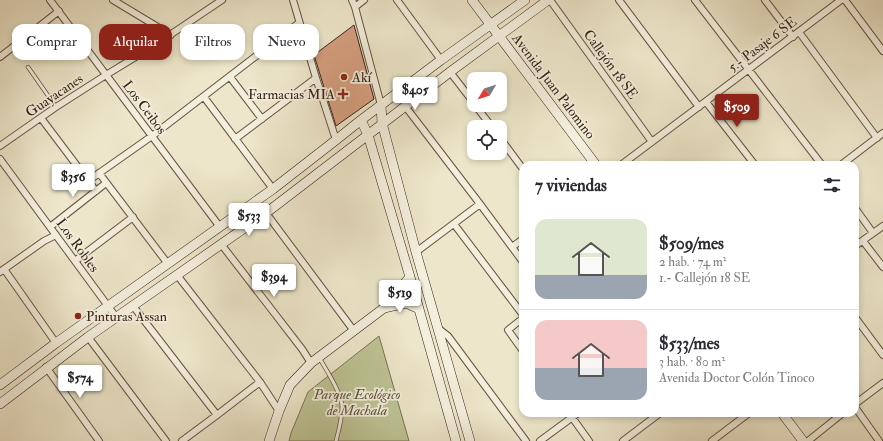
<!DOCTYPE html>
<html lang="es">
<head>
<meta charset="utf-8">
<style>
	body { margin:0; font-family:"IM FELL Double Pica",serif; background:#f7f7f7; color:#2b2b33; height:100vh; display:flex; flex-direction:column; font-size:15px; white-space:nowrap }
	* { box-sizing:border-box; margin:0 }
	p { font-size:13px; color:#7c7c81 }
	.icon { flex:none; width:22px; height:22px; fill:none; stroke:currentColor; stroke-width:2; stroke-linecap:round; stroke-linejoin:round }
	.map { position:relative; flex:1; overflow:hidden }
	.details { position:absolute; left:519px; top:161px; width:340px; height:256px; display:flex; flex-direction:column; background:#fff; border-radius:12px; box-shadow:0 2px 6px #0003 }
	.details>* { flex:none }
	.guide { position:absolute; left:12px; top:24px; width:380px; height:36px; display:flex; gap:8px }
	.needle { width:26px; rotate:231deg }
	.tools { position:absolute; left:467px; top:72px; display:grid; gap:8px }
	.tools a { display:grid; place-items:center; width:40px; height:40px; border-radius:8px; background:#fff; box-shadow:0 2px 6px #0003; font-size:20px }
	.price { position:absolute; translate:-50% -34px; padding:0 9px; border-radius:4px; background:#fff; color:#222; font-size:13px; line-height:26px; filter:drop-shadow(0 1px 2px #0008) }
	.price::after { content:''; position:absolute; left:50%; top:24px; width:12px; height:9px; margin-left:-6px; background:inherit; clip-path:polygon(0 0,100% 0,50% 100%) }
	.price.active { background:#8f2418; color:#fff }
	ul { padding:0; list-style:none }
	li { display:flex; align-items:center; gap:12px; height:100px; padding:0 16px }
	li+li { border-top:1px solid #e1e1e2 }
	li span { display:grid; place-items:center; flex:none; width:112px; height:80px; border-radius:12px; color:#555 }
	li>.icon { margin-inline-start:auto }
	span .icon { width:48px; height:48px; fill:#fffc; stroke-width:1 }
	li b { font-size:17px }
	h2 { display:flex; justify-content:space-between; align-items:center; height:48px; padding:0 16px; font-size:17px }
	.tag { padding:0 14px; border-radius:12px; background:#fff; box-shadow:0 2px 6px #0003; font-size:14px; line-height:36px }
	.tag.active { background:#8f2418; color:#fff }
	.map>svg:first-child { display:block }
</style>
</head>
<body>
<div class="map">
<svg width="883" height="441" viewBox="0 0 883 441">
	<rect width="100%" height="100%" fill="#ede6ca"/>
	<filter id="stains"><feTurbulence type="fractalNoise" baseFrequency=".005" numOctaves="4"/><feColorMatrix values="0 0 0 0 .2 0 0 0 0 .09 0 0 0 0 .02 0 0 0 .5 -.17"/></filter>
	<radialGradient id="worn" r=".72"><stop offset=".6" stop-color="#630" stop-opacity="0"/><stop offset="1" stop-color="#630" stop-opacity=".3"/></radialGradient>
	<path fill="#bdc394" stroke="#7a7254" d="M379,336L409,441H289L291,433L308,392Z"/>
	<path fill="#d59e7f" stroke="#372015" d="M354,25L374,99L336,126L314,55Z"/>
	<g fill="none" stroke-linecap="round" stroke-linejoin="round">
		<g stroke="#645242" stroke-width="4.5">
			<path id="lane" d="M28,67L56,107
				M320,359C327,371 342,394 342,407C342,419 339,430 336,441"/>
		</g>
		<g stroke="#645242" stroke-width="8">
			<path id="street" d="M50,0L220,227
				M113,0L171,35
				M293,0L316,78L336,140
				M352,0L355,7L381,105
				M397,0L441,60
				M550,0L652,142
				M619,0L699,107
				M695,0L822,165
				M765,0L793,37
				M845,0L883,51
				M355,7L364,0
				M799,32L877,138
				M0,57L59,11
				M450,72L474,103
				M230,77L262,119
				M204,97L273,189
				M706,102L755,165
				M475,105L492,127
				M405,106L480,204L523,262
				M41,118L96,191
				M500,138L523,169
				M235,139L316,78
				M0,146L56,107L106,75L155,45L222,0
				M0,159L116,317
				M621,165L841,0
				M841,165L883,133
				M99,173L168,264
				M88,181L152,136L299,23
				M855,208L873,233
				M266,213L354,331
				M454,224L523,315
				M50,227L106,183
				M863,241L883,267
				M221,244L302,349L311,363
				M855,246L883,226
				M512,247L523,239
				M416,252L480,204
				M75,261L133,217
				M4,269L56,343
				M0,272L44,241L56,235
				M177,275L260,382L279,411
				M133,306L217,415
				M855,317L883,355
				M523,318L508,330L523,351
				M439,329L448,336L526,441
				M88,337L166,441
				M46,367L99,441
				M855,404L883,383
				M855,407L879,441
				M569,413L589,441
				M182,441L217,415L260,382
				M540,441L578,413
				M623,441L660,413
				M712,441L749,413
				M808,441L843,413"/>
		</g>
		<g stroke="#372015" stroke-width="10">
			<path id="secondary" d="M472,0L596,165
				M381,105L382,123L416,252L470,441
				M361,120L368,135L410,277L456,441
				M384,308L406,303L419,309
				M0,385L56,343L273,189L336,140L361,120L441,60L525,0
				M0,404L88,337L266,213L450,72L548,0
				M782,413L803,441
				M269,441L279,411L290,385L311,363L384,308L410,277"/>
		</g>
		<use href="#lane" stroke="#f3efdd" stroke-width="3"/>
		<use href="#street" stroke="#f3efdd" stroke-width="6"/>
		<use href="#secondary" stroke="#f3efdd" stroke-width="9"/>
	</g>
	<g fill="#8f2418" stroke="#f3efdd" stroke-width="1.5">
		<circle cx="344" cy="77" r="4"/>
		<path d="M341 88h4v4h4v4h-4v4h-4v-4h-4v-4h4z"/>
		<circle cx="78" cy="316" r="4"/>
	</g>
	<g text-anchor="middle" stroke-width="3.5" stroke-linejoin="round" paint-order="stroke">
		<g font-size="14" fill="#372015" stroke="#f3efdd">
			<text transform="translate(762 44) rotate(-37)" y="5">5.- Pasaje 6 SE</text>
			<text transform="translate(611 64) rotate(54)" y="5">Callejón 18 SE</text>
			<text transform="translate(554 86) rotate(53)" y="5">Avenida Juan Palomino</text>
			<text transform="translate(54 95) rotate(-34)" y="5">Guayacanes</text>
			<text transform="translate(145 107) rotate(53)" y="5">Los Ceibos</text>
			<text transform="translate(78 245) rotate(54)" y="5">Los Robles</text>
		</g>
		<g font-size="14" fill="#372015" stroke="#f3efdd" text-anchor="start">
			<text x="352" y="82">Akí</text>
			<text x="335" y="99" text-anchor="end">Farmacias MIA</text>
			<text x="86" y="321">Pinturas Assan</text>
		</g>
		<g font-size="14" font-style="italic" fill="#5f513b" stroke="#f3efdd">
			<text x="357" y="399">Parque Ecológico<tspan x="357" dy="16">de Machala</tspan></text>
		</g>
	</g>
	<rect width="100%" height="100%" filter="url(#stains)"/>
	<rect width="100%" height="100%" fill="url(#worn)"/>
</svg>
<div class="tools">
<a><svg class="needle" viewBox="-14 -14 28 28"><path d="M0-13l5 13h-10z" fill="#e53935"/><path d="M0 13l5-13h-10z" fill="#7c7c81"/></svg></a>
<a><svg class="icon" aria-label="locate" viewBox="0 0 24 24"><circle cx="12" cy="12" r="6"/><path d="M12 2v4M12 18v4M2 12h4M18 12h4"/></svg></a>
</div>
<b class="price" style="left:415px;top:111px">$405</b>
<b class="price active" style="left:737px;top:128px">$509</b>
<b class="price" style="left:73px;top:198px">$356</b>
<b class="price" style="left:249px;top:237px">$533</b>
<b class="price" style="left:274px;top:298px">$394</b>
<b class="price" style="left:400px;top:314px">$519</b>
<b class="price" style="left:80px;top:399px">$574</b>
<div class="guide">
<a class="tag">Comprar</a>
<a class="tag active">Alquilar</a>
<a class="tag">Filtros</a>
<a class="tag">Nuevo</a>
</div>
<section class="details">
<h2>7 viviendas<svg class="icon" aria-label="filters" viewBox="0 0 24 24"><path d="M4 7h16M4 17h16"/><circle cx="9" cy="7" r="2"/><circle cx="15" cy="17" r="2"/></svg></h2>
<ul>
<li><span style="background:linear-gradient(#dfe7d0 70%,#9aa5b1 0)"><svg class="icon" aria-label="home" viewBox="0 0 24 24"><path d="M3 11l9-7 9 7M6 9v11h12V9"/></svg></span><div><b>$509/mes</b><p>2 hab. · 74 m²</p><p>1.- Callejón 18 SE</p></div></li>
<li><span style="background:linear-gradient(#f6c9c9 60%,#9aa5b1 0)"><svg class="icon" aria-label="home" viewBox="0 0 24 24"><path d="M3 11l9-7 9 7M6 9v11h12V9"/></svg></span><div><b>$533/mes</b><p>3 hab. · 80 m²</p><p>Avenida Doctor Colón Tinoco</p></div></li>
</ul>
</section>
</div>
</body>
</html>
